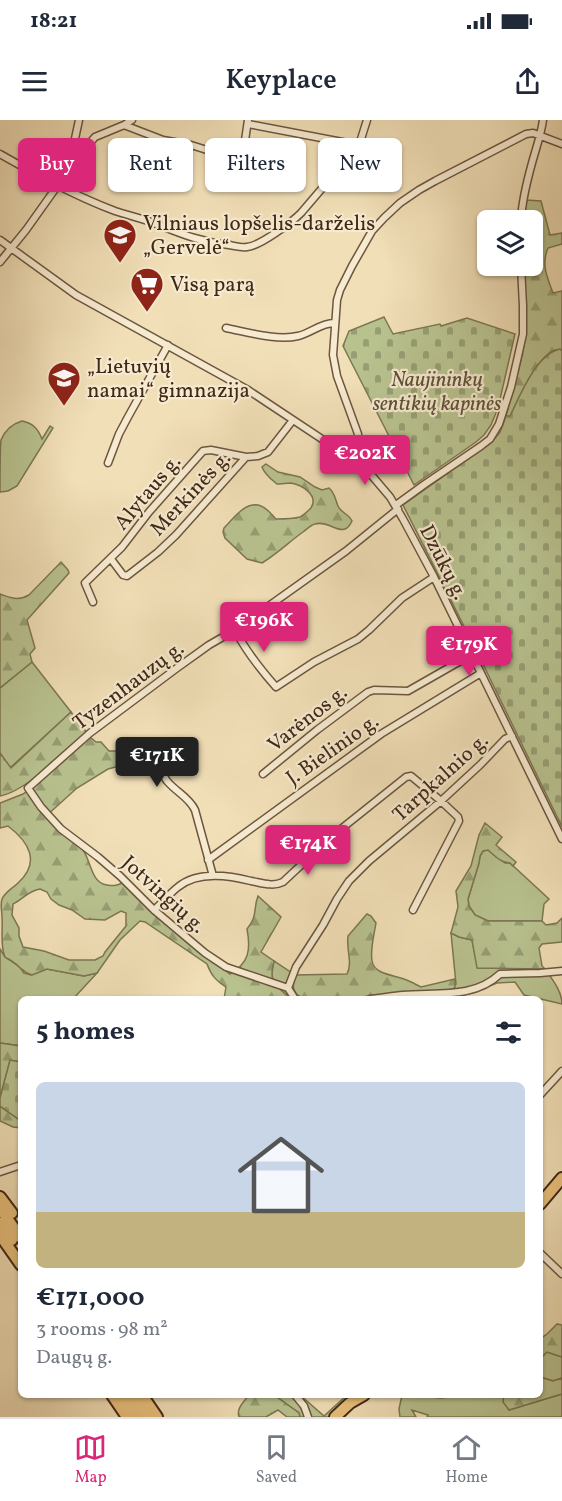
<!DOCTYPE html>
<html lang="en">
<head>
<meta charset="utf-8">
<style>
	body { margin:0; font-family:Vollkorn,serif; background:#f6f6f7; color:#1f2937; height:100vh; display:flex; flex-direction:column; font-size:22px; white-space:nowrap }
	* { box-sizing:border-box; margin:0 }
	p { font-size:20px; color:#747a83 }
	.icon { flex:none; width:33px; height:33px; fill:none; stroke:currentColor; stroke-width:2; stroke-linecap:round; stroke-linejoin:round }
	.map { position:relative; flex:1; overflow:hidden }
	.panel { position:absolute; left:18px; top:876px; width:525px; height:402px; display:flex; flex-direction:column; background:#fff; border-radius:9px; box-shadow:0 2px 4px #0004 }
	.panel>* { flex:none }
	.banner { position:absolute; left:18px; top:18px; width:526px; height:54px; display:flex; gap:12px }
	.tools { position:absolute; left:477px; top:90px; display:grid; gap:12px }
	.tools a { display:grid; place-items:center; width:66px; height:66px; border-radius:9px; background:#fff; box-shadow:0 2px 4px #0004; font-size:30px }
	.price { position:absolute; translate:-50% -51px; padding:0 14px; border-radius:6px; background:#db2777; color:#fff; font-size:20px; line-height:39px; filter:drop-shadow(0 2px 3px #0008) }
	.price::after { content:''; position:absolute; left:50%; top:36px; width:18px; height:14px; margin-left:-9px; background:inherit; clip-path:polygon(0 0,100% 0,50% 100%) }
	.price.on { background:#222; color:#fff }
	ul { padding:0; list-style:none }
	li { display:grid; align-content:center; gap:12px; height:318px; padding:0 18px }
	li+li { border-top:2px solid #e0e1e3 }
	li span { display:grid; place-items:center; height:186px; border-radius:9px; color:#555 }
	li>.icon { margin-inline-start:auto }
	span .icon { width:108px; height:108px; fill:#fffc; stroke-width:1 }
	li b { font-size:26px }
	h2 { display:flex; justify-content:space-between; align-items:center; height:72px; padding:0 18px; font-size:26px }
	.pill { padding:0 21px; border-radius:9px; background:#fff; box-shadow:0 2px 4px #0004; font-size:21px; line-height:54px }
	.pill.on { background:#db2777; color:#fff }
	.status { display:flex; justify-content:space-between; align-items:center; height:42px; padding:0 30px; background:#fff; direction:ltr }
	.status svg { height:16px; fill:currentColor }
	header { display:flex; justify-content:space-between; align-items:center; height:78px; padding:0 18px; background:#fff; font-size:27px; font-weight:600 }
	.tabs { display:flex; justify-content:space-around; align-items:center; height:84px; border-top:2px solid #e0e1e3; background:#fff; font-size:16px; color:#747a83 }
	.tabs a { display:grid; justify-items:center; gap:3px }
	.tabs .on { color:#db2777 }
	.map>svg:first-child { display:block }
</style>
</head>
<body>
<div class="status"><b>18:21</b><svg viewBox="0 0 49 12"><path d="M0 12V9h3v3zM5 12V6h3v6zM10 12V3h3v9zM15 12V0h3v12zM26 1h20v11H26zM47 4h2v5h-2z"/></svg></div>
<header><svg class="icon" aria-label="menu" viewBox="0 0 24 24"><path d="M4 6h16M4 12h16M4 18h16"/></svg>Keyplace<svg class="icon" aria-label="share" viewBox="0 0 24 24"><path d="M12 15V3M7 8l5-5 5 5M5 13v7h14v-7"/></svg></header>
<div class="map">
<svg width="562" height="1297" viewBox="0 0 562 1297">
	<defs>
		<pattern id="forest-firs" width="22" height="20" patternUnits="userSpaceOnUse" patternTransform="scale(1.5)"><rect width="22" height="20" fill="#b8c28f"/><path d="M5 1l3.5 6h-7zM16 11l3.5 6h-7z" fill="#979e74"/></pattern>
		<pattern id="cemetery-stones" width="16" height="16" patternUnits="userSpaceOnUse" patternTransform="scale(1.5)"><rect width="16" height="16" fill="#b8c28f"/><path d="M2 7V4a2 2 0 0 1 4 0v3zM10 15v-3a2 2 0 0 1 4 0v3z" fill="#979e74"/></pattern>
	</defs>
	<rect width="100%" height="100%" fill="#f1dfb7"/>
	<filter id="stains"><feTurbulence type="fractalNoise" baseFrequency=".00333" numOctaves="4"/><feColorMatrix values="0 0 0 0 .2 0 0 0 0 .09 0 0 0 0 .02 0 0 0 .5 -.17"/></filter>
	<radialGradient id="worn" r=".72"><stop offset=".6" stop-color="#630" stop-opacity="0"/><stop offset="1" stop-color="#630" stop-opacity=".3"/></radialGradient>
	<path fill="#b8c28f" stroke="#7c7653" stroke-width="1.5" d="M22,301C33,303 38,309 42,319L50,306L53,308L17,366L8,371L0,372C0,362 0,327 1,320C5,310 12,304 22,301Z
		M32,542L71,592L10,648L0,633V568Z
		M488,730L505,743H510L549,779L544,784L542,801H488L475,795L469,786L468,779L479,743L480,736L483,731Z
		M451,813L459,817L472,820L478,848L545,849C552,859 562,871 562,884L524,875L515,862L497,863L472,873L456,877V879H290C276,864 268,864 274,841L295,855L306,878H352L407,872L456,864Z
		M0,829L5,837L19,846L24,853L31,855L47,849L84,856L97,853L73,879H21V926L0,923Z
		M547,1232L562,1237V1258L553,1261L540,1257V1237Z
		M562,1274V1297H427L428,1295L412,1290L416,1297H400L399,1289L402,1275H424L429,1277L442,1278L460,1275H504L503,1277L509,1290Z
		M274,1275H300L324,1296L347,1275H355L331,1297H300L299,1293Z"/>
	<path fill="url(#forest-firs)" stroke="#7c7653" stroke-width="1.5" fill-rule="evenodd" d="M526,80L541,81L550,115L562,113V124L548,128C541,144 547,157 553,173L562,171V230C559,230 556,229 553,231C535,240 518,279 510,297L506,296C513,270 522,244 525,217C527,194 525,169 524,146H532V100H524Z
		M266,344L278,352L300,357L315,367L322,370L329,368C335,373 335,379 338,386C341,393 349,394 352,401C343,421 330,399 315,404C311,405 307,409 303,412C289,422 277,434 262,443L247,439L225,418L223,412L224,408C233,399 246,380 261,386C267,388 272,395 276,399C284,399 293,399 300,397C304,395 308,391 311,388C319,375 302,365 291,363C287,363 281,364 277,364C271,359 265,355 262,347Z
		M61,442L68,450L69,453L27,500L35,528L30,534L32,542L0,568V474C10,478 19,481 29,475Z
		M71,592L87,613C65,631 27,671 0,676V633L11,648Z
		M90,617L96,622H101L109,631H120L125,634L127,644L108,649L77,668L45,697L83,730C91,741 91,763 107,765C113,766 116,766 122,763L158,798L230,854C249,843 251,830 247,809C258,796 253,789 258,776L281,797L261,832L274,841C268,864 276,864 290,879H224L226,867C216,861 211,855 207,844L145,802L140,801L120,820L97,853L84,856L47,849L32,855C22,852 21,847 13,842C11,840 8,839 5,837C0,827 3,809 2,797C2,790 0,786 2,779C6,771 12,769 18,763C41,742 29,722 8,706L0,708V683L23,674L33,667ZM40,769L47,772L51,779L59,785L72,790L85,799L105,800L121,791L126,793V806L105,832L103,836L95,840H69L44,831L23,827L19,816V808L12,795L13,784C23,779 28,771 40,769Z
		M485,703L502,717L496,725L516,742L513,746L510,743C501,743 495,736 488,730L483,731L480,736L479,743L468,779L469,786L475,795L488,801H542L546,805L557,803L562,798V822L542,824L539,828L542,846L545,849L477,848L472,820L459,817L451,813L458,787L456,771L471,746L479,715Z
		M367,794L371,796L376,803C374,815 370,829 372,841C374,854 393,855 404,859C410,861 415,864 421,867L455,859V867L453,869L427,873L407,872L352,878H306C292,876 292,866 295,855L347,854C353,843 346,829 348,816L366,795Z
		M0,923L21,926V942L10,941L0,978Z
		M0,986L21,1001V1008L13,1007L0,1001Z
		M557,1204L562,1205V1237L547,1232L543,1236H540V1219L547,1214Z
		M540,1257L553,1261L562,1258V1274L509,1290L503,1282L504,1275H540Z
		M249,1275H274L299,1293L300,1297H287L278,1290L266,1297H239C236,1288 244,1282 249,1275Z"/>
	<path fill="url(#cemetery-stones)" stroke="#7c7653" stroke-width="1.5" d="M384,197L393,214L440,204L441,206L467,198L515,214L498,288L491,305L484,315L476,322L414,365L343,226L349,211Z
		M560,229L562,231V707L481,540L403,385L492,322L500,312L506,296H510C520,276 536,234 560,229Z
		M10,940L21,942V1001L0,986V978Z"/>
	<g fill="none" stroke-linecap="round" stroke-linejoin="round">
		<g stroke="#6c563f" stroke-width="9">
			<path id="minor" d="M248,4L358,25
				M124,5L163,20L191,25L242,41L248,0
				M0,34C37,55 75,76 115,91C130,96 145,99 159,105C184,115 202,122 229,125C235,126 242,128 247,127C260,126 292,102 301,93L354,31L361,19L367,0
				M71,45L95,17L124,5L132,0
				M521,100C522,81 527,61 532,43C536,28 541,15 543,0
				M0,120L76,175L248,270L346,335L373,357L390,377L403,399L434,457L562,719
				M0,142L26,110L68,51L79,0
				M226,208C247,212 277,221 298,216C311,213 321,203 334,203
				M346,335L357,320L358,314L337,256L333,235L337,180L340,170L352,146L372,111L384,98L400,83L419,70L435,61L526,14L533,13L562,24
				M108,343L119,314L128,297L168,225
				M396,385L425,364L481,326L490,319L499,304L511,267L523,214V186L521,146
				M111,439L123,455L127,456L158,432L176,415L246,337L258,336L268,332L293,300
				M93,482L85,463L122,427L149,392L203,331L211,330L246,337
				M235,510C246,531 260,549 276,567L314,542L358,519L369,510L402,478L434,457
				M159,628C161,638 161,654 167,661C176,672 189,677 195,690L213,756
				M263,654L317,610L368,572L374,570L408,571L471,535
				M208,740L381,614L481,553
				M154,790C162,783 169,774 178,767C197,751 228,755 251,761C262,763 273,767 283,762L331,717L406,657L411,656L441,681L458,697L459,701L413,790
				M288,868L296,847L323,805L337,779L349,761L369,741L441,681L480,645L505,619L512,616
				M295,879L288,868L226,847L205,833L154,790L120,756L98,737L61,709L41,687L28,668L90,613L177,548L209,525L235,510L346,431L398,389
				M370,879C381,878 392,876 403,875C436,872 474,879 500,854L540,853L562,851
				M540,975L562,951
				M0,1052L21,1045
				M540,1133L562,1154
				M295,1275L304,1286L308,1297"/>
		</g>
		<g stroke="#402917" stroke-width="14">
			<path id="primary" d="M540,1084L562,1058
				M335,1297L350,1283L364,1275"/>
		</g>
		<g stroke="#402917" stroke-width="14">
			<path id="trunk" d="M0,1077L12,1093
				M0,1088L21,1118
				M0,1103L12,1120
				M0,1115L21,1145
				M112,1275L127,1297
				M121,1275L136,1297
				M131,1275L147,1297
				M142,1275L157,1297"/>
		</g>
		<use href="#minor" stroke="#f6ead0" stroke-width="6"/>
		<use href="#primary" stroke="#e8c07c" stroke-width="10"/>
		<use href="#trunk" stroke="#e8c07c" stroke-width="10"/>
	</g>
	<defs>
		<g id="school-pin" transform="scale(1.725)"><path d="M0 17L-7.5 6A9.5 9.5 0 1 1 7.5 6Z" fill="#8f2418" stroke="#f6ead0"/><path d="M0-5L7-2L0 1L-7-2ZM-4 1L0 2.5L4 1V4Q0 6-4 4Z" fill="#fff"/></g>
		<g id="supermarket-pin" transform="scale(1.725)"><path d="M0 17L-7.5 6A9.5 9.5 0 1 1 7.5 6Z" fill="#8f2418" stroke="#f6ead0"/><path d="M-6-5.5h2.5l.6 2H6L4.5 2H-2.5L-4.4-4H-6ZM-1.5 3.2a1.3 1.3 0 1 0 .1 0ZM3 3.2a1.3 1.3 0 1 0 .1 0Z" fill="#fff"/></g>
	</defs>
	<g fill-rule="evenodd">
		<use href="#school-pin" x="120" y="115"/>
		<use href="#supermarket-pin" x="147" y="164"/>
		<use href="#school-pin" x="64" y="258"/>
	</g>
	<g text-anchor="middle" stroke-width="4.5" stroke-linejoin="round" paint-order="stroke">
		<g font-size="21" fill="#402917" stroke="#f6ead0" text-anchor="start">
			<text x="143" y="110">Vilniaus lopšelis-darželis<tspan x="143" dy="24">„Gervelė“</tspan></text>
			<text x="170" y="171">Visą parą</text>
			<text x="87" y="253">„Lietuvių<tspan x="87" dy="24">namai“ gimnazija</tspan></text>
		</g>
		<g font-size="21" font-style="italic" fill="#5e4f35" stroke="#f6ead0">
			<text x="437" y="266">Naujininkų<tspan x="437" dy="24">sentikių kapinės</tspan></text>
		</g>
		<g font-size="21" fill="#402917" stroke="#f6ead0">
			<text transform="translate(147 372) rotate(-50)" y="7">Alytaus g.</text>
			<text transform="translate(190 373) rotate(-47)" y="7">Merkinės g.</text>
			<text transform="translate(444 442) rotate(63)" y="7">Dzūkų g.</text>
			<text transform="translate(128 565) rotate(-37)" y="7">Tyzenhauzų g.</text>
			<text transform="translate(307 598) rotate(-38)" y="7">Varėnos g.</text>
			<text transform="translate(332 629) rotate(-35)" y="7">J. Bielinio g.</text>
			<text transform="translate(440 657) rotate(-42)" y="7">Tarpkalnio g.</text>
			<text transform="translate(164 774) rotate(42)" y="7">Jotvingių g.</text>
		</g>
	</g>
	<rect width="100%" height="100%" filter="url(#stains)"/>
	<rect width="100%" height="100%" fill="url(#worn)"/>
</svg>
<div class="tools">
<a><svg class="icon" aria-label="layers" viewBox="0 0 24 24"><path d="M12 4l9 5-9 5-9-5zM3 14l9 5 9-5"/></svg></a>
</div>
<b class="price" style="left:365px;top:366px">€202K</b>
<b class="price" style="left:264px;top:533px">€196K</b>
<b class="price" style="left:469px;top:557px">€179K</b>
<b class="price on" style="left:157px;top:668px">€171K</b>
<b class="price" style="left:308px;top:756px">€174K</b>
<div class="banner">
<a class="pill on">Buy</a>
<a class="pill">Rent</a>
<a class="pill">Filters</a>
<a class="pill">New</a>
</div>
<section class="panel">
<h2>5 homes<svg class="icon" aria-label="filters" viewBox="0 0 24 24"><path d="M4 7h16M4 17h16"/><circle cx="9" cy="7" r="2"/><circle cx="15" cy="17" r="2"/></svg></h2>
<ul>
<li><span style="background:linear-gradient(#c9d6e8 70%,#c2b280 0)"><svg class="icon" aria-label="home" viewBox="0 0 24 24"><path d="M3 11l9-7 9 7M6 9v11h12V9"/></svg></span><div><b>€171,000</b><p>3 rooms · 98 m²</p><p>Daugų g.</p></div></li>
</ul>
</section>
</div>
<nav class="tabs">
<a class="on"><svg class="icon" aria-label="map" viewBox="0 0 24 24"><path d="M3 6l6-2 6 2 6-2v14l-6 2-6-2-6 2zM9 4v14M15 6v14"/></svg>Map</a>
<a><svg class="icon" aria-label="saved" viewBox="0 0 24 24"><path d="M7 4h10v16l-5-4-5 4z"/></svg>Saved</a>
<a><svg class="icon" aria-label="home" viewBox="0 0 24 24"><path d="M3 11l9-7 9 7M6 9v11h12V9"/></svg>Home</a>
</nav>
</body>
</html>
